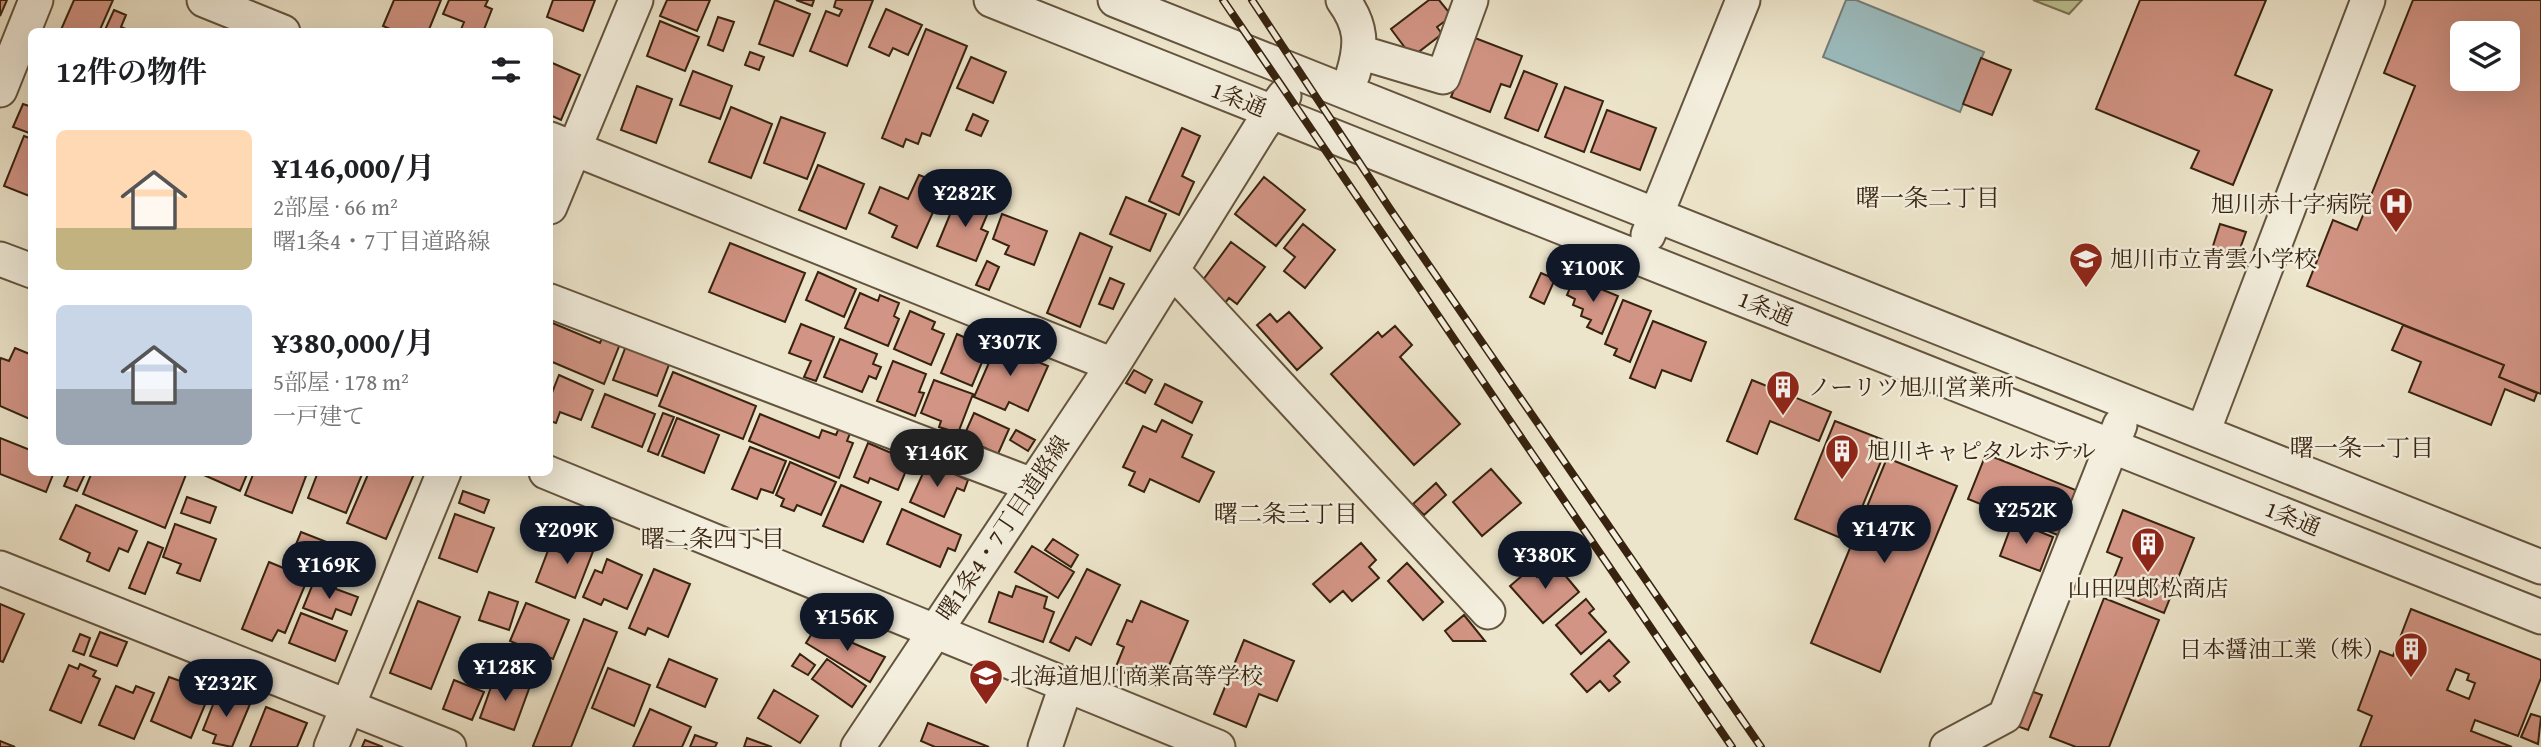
<!DOCTYPE html>
<html lang="ja">
<head>
<meta charset="utf-8">
<style>
	body { margin:0; font-family:"Gentium Book Plus","Noto Serif JP",serif; background:#f2f2f2; color:#202124; height:100vh; display:flex; flex-direction:column; font-size:26px; white-space:nowrap }
	* { box-sizing:border-box; margin:0 }
	p { font-size:23px; color:#757577 }
	.icon { flex:none; width:38px; height:38px; fill:none; stroke:currentColor; stroke-width:2; stroke-linecap:round; stroke-linejoin:round }
	.map { position:relative; flex:1; overflow:hidden }
	.sheet { position:absolute; left:28px; top:28px; width:525px; height:448px; display:flex; flex-direction:column; background:#fff; border-radius:10px; box-shadow:0 7px 28px #0002 }
	.sheet>* { flex:none }
	.controls { position:absolute; left:2450px; top:21px; display:grid; gap:14px }
	.controls a { display:grid; place-items:center; width:70px; height:70px; border-radius:10px; background:#fff; box-shadow:0 7px 28px #0002; font-size:35px }
	.price { position:absolute; translate:-50% -60px; padding:0 16px; border-radius:24px; background:#111827; color:#fff; font-size:23px; line-height:46px; filter:drop-shadow(0 2px 4px #0008) }
	.price::after { content:''; position:absolute; left:50%; top:42px; width:21px; height:16px; margin-left:-10px; background:inherit; clip-path:polygon(0 0,100% 0,50% 100%) }
	.price.current { background:#222; color:#fff }
	ul { padding:0; list-style:none }
	li { display:flex; align-items:center; gap:21px; height:175px; padding:0 28px }
	li span { display:grid; place-items:center; flex:none; width:196px; height:140px; border-radius:10px; color:#555 }
	li>.icon { margin-inline-start:auto }
	span .icon { width:84px; height:84px; fill:#fffc; stroke-width:1 }
	li b { font-size:30px }
	h2 { display:flex; justify-content:space-between; align-items:center; height:84px; padding:0 28px; font-size:30px }
	.map>svg:first-child { display:block }
</style>
</head>
<body>
<div class="map">
<svg width="2541" height="747" viewBox="0 0 2541 747">
	<rect width="100%" height="100%" fill="#ede5cb"/>
	<filter id="stains"><feTurbulence type="fractalNoise" baseFrequency=".00286" numOctaves="4"/><feColorMatrix values="0 0 0 0 .2 0 0 0 0 .09 0 0 0 0 .02 0 0 0 .5 -.17"/></filter>
	<radialGradient id="worn" r=".72"><stop offset=".6" stop-color="#630" stop-opacity="0"/><stop offset="1" stop-color="#630" stop-opacity=".3"/></radialGradient>
	<path fill="#bcc395" stroke="#7a7352" stroke-width="2" d="M2033,0H2082L2069,14Z"/>
	<path fill="#9cbdc0" stroke="#747f79" stroke-width="2" d="M1846,0H1856L1984,52L1960,112L1823,57Z"/>
	<path fill="#d29484" stroke="#37230f" stroke-width="2" fill-rule="evenodd" d="M0,0H7L0,16Z
		M74,0H113L99,32H60Z
		M394,0H441L428,32H397L383,26Z
		M449,0H488L485,6L492,9L483,32H460L464,22L443,14Z
		M553,0H595L583,31L547,17Z
		M667,0H710L697,31L660,16Z
		M775,0L810,14L793,56L759,44Z
		M796,0H814L812,6Z
		M836,0H873L847,66L810,51L826,11L839,16L842,10L834,7Z
		M1429,0H1439L1452,16L1437,27L1442,34L1412,57L1391,29Z
		M2140,0H2266L2235,75L2272,90L2233,185L2191,168L2199,151L2096,109Z
		M2413,0H2541V394L2499,377L2504,365L2307,286L2333,220L2357,230L2415,86L2384,73ZM2462,33H2508V79H2462Z
		M886,9L922,25L908,55L893,48L889,56L869,47Z
		M114,10L126,15L121,27L133,32H104Z
		M718,17L734,22L723,51L708,45Z
		M660,21L699,37L685,71L647,56Z
		M926,29L967,46L930,136L922,133L918,144L906,139L903,147L882,138Z
		M1475,38L1522,56L1510,87L1501,84L1490,112L1451,97Z
		M750,52L764,57L759,70L745,65Z
		M971,57L1006,72L993,103L957,88Z
		M1981,58L2011,70L1992,115L1963,104Z
		M550,62L580,75L561,120L550,115Z
		M693,71L732,86L720,119L680,105Z
		M1524,71L1557,84L1538,131L1505,118Z
		M637,86L672,99L656,143L621,130Z
		M1565,87L1603,101L1584,152L1545,137Z
		M23,104L32,107V134L13,127Z
		M731,107L772,124L751,178L709,162Z
		M1607,110L1656,128L1640,170L1591,152Z
		M973,114L988,121L981,136L966,130Z
		M781,117L825,133L807,179L764,163Z
		M1182,128L1200,136L1182,176L1194,182L1179,215L1149,201Z
		M24,136L32,139V197L4,186Z
		M818,165L864,184L846,229L799,210Z
		M919,175L937,182L930,197L938,201L917,248L892,237L897,226L869,213L880,187L908,199Z
		M1264,177L1305,210L1276,246L1235,214Z
		M958,195L990,208L981,229L988,232L976,261L937,246Z
		M1126,197L1166,214L1150,251L1110,234Z
		M1002,214L1047,231L1034,265L1005,254L1009,246L993,239Z
		M1303,224L1335,250L1305,288L1284,271L1295,257L1284,248Z
		M2220,224L2246,232L2237,257L2212,249Z
		M1080,233L1112,247L1080,327L1047,313Z
		M1231,242L1265,267L1237,304L1229,298L1225,303L1200,284Z
		M730,243L805,273L785,322L709,292Z
		M987,261L999,267L989,290L976,285Z
		M818,272L856,289L844,317L806,300Z
		M1541,273L1555,279L1544,304L1530,297Z
		M1110,278L1124,284L1113,309L1099,304Z
		M1574,278L1618,296L1602,334L1587,327L1591,320L1581,316L1583,309L1573,305L1575,299L1567,295Z
		M860,293L878,301L880,295L899,303L894,316L899,319L888,346L845,328Z
		M1623,300L1651,311L1630,362L1614,355L1617,349L1605,344Z
		M910,311L935,322L932,329L944,334L931,365L894,349Z
		M1289,312L1322,348L1297,370L1257,325L1270,314L1277,322Z
		M1653,321L1706,342L1691,381L1662,370L1655,388L1630,378Z
		M550,322L600,343L603,336L620,344L604,384L550,361Z
		M801,324L834,337L816,381L804,377L811,361L789,353Z
		M2403,325L2504,365L2499,377L2537,393L2534,401L2505,389L2491,425L2409,392L2421,362L2392,350Z
		M1395,326L1412,345L1400,357L1460,424L1414,465L1331,374L1378,332L1382,337Z
		M957,334L988,348L972,386L941,373Z
		M1000,337L1017,345L1014,352L1048,366L1028,411L1009,402L1005,410L974,397Z
		M840,339L877,354L873,364L881,367L876,379L869,376L862,392L824,377Z
		M626,346L670,362L657,396L613,380Z
		M15,348L32,355V420L0,406V361L1,358L9,361Z
		M893,361L926,374L919,392L924,393L915,416L877,401Z
		M1134,370L1152,380L1145,393L1126,383Z
		M673,372L756,406L743,439L659,406Z
		M559,375L593,390L581,420L560,412L556,423L550,421V398Z
		M934,380L973,394L958,433L939,427L941,421L921,413Z
		M1752,380L1831,412L1819,441L1770,421L1757,454L1727,441Z
		M1165,384L1202,402L1192,423L1155,404Z
		M605,394L655,414L642,447L592,427Z
		M663,413L674,417L658,455L648,451Z
		M974,413L1009,429L998,454L963,438Z
		M760,414L819,438L822,430L836,435L842,421L853,426L847,441L853,443L839,478L749,441Z
		M677,418L719,435L704,473L662,456Z
		M1162,420L1192,435L1182,457L1214,472L1199,502L1150,479L1144,492L1129,485L1135,472L1123,467L1143,426L1156,432Z
		M1835,421L1889,442L1848,541L1795,519Z
		M1016,430L1035,440L1028,451L1010,440Z
		M0,438L30,450L32,447V472H54L46,492L0,474Z
		M868,443L910,461L898,490L870,478L868,483L854,477Z
		M750,447L786,461L773,493L761,489L757,499L732,489Z
		M1986,454L2078,491L2060,536L1968,499Z
		M1887,458L1957,486L1880,672L1811,643Z
		M790,462L836,482L821,515L797,505L794,511L781,506L784,499L776,495Z
		M928,462L968,480L964,491L957,488L944,517L910,502Z
		M1491,469L1521,503L1482,536L1453,502Z
		M70,472H86L77,491L64,486Z
		M92,472H187L165,528L83,494Z
		M197,472H248L240,491Z
		M254,472H297L306,476L292,513L245,495Z
		M318,472H363L346,513L308,498Z
		M369,472L414,474L386,539L347,523Z
		M1436,483L1446,495L1424,515L1413,504Z
		M841,485L881,502L863,542L823,526Z
		M463,491L489,500L484,513L459,503Z
		M187,497L216,507L210,523L181,513Z
		M76,505L137,531L128,552L119,548L109,571L87,561L90,553L60,539Z
		M902,509L961,535L955,551L948,548L940,567L887,544Z
		M2123,510L2194,538L2164,613L2109,591L2122,558L2107,552Z
		M455,514L494,528L477,572L439,558Z
		M2013,521L2053,537L2040,571L2000,556Z
		M175,524L216,539L200,581L177,573L181,564L163,557Z
		M301,532L342,548L329,580L288,564Z
		M576,533L597,541L575,598L536,582L549,548L567,555Z
		M1053,539L1078,555L1071,567L1045,550Z
		M148,542L163,548L145,594L129,588Z
		M1361,543L1376,560L1369,567L1379,578L1352,601L1343,591L1330,602L1313,584Z
		M1032,546L1074,572L1058,598L1015,572Z
		M607,559L642,575L627,609L604,599L601,605L583,597L595,570L602,573Z
		M269,562L308,578L285,633L278,630L272,641L242,629Z
		M1554,562L1579,592L1543,623L1510,586L1530,569L1537,577Z
		M1407,563L1443,602L1423,620L1388,581Z
		M654,569L690,584L668,637L648,628L645,635L629,628Z
		M1087,569L1120,585L1091,645L1076,637L1069,651L1050,642Z
		M314,581L358,597L351,615L336,609L332,619L303,608Z
		M1016,586L1047,597L1044,608L1054,612L1043,642L989,622L999,592L1012,597Z
		M489,592L518,602L509,630L479,620Z
		M2104,598L2159,620L2109,747H2076L2050,737Z
		M1586,599L1594,609L1589,613L1606,632L1581,654L1556,625Z
		M418,601L460,617L431,689L390,673Z
		M1141,601L1188,621L1160,687L1115,669L1124,647L1117,644L1127,620L1132,622Z
		M526,603L569,620L553,659L510,641Z
		M0,604L24,614L3,662L0,661Z
		M2411,609L2541,660V678L2518,736L2475,720L2471,731L2512,747H2360L2372,716L2358,710L2380,651L2393,656ZM2456,669L2469,674L2467,680L2475,683L2469,699L2447,690Z
		M301,613L347,631L335,661L289,643Z
		M1464,615L1485,641H1453L1445,631Z
		M584,619L617,632L571,747H535L533,746Z
		M816,627L885,657L870,682L806,643Z
		M100,632L127,642L117,666L90,656Z
		M80,634L90,638L84,655L73,651Z
		M1244,640L1294,661L1277,701L1259,694L1246,727L1214,714Z
		M1609,640L1629,662L1614,676L1620,682L1609,691L1600,681L1587,692L1571,674Z
		M800,654L815,665L808,675L792,666Z
		M669,659L717,679L705,707L657,687Z
		M827,659L866,686L852,707L812,679Z
		M80,664L96,671L93,676L100,679L81,723L50,710L69,665L78,669Z
		M608,668L650,685L634,726L592,708Z
		M496,673L505,677L503,683L513,687L515,680L530,686L514,730L480,718Z
		M169,677L183,682L185,677L212,688L191,738L151,721Z
		M454,680L484,692L472,720L443,709Z
		M116,686L133,693L136,686L154,693L134,739L99,725Z
		M774,690L818,716L800,743L758,718Z
		M2028,690L2042,695L2028,730L2014,725Z
		M218,692L250,704L232,747L213,743L216,735L203,730Z
		M266,707L307,723L297,747H250Z
		M650,709L691,727L682,747H633Z
		M2531,714L2541,717L2538,744L2521,737Z
		M928,723L989,747H935L921,741Z
		M695,735L717,743L715,747H690Z
		M747,738L772,747H744Z
		M365,740L383,747H362Z
		M0,741L15,747H0Z"/>
	<g fill="none" stroke-linecap="round" stroke-linejoin="round">
		<g stroke="#64543e" stroke-width="37">
			<path id="minor" d="M204,0L283,32
				M991,0L2541,617
				M1115,0L2541,567
				M1343,0C1362,26 1362,44 1353,74
				M1359,52L1443,77L1471,0
				M0,90L36,0
				M550,139L1113,365
				M550,207L636,0
				M1648,235L1743,0
				M0,259L32,271
				M1173,271L1488,612
				M550,301L1032,485
				M2203,432L2368,0
				M546,472L1218,747
				M0,568L449,747
				M331,747L444,472
				M858,747L1113,365L1261,127L1284,96
				M1045,747L1067,683
				M1947,747L2005,716L2120,425"/>
		</g>
		<use href="#minor" stroke="#f3eedd" stroke-width="33"/>
		<g stroke="#37230f" stroke-width="8">
			<path id="rail" d="M1223,0L1732,747
				M1252,0L1390,209L1761,747"/>
		</g>
		<use href="#rail" stroke="#f3eedd" stroke-width="5" stroke-dasharray="16" stroke-linecap="butt"/>
	</g>
	<defs>
		<g id="hospital-pin" transform="scale(1.75)"><path d="M0 17L-7.5 6A9.5 9.5 0 1 1 7.5 6Z" fill="#8f2418" stroke="#f3eedd"/><path d="M-5-5h3v3.5h4V-5h3V5h-3V1.5h-4V5h-3Z" fill="#fff"/></g>
		<g id="school-pin" transform="scale(1.75)"><path d="M0 17L-7.5 6A9.5 9.5 0 1 1 7.5 6Z" fill="#8f2418" stroke="#f3eedd"/><path d="M0-5L7-2L0 1L-7-2ZM-4 1L0 2.5L4 1V4Q0 6-4 4Z" fill="#fff"/></g>
		<g id="building-pin" transform="scale(1.75)"><path d="M0 17L-7.5 6A9.5 9.5 0 1 1 7.5 6Z" fill="#8f2418" stroke="#f3eedd"/><path d="M-4-6H4V6H1V3H-1V6H-4ZM-2.5-4.3h1.7v1.8h-1.7ZM.8-4.3h1.7v1.8H.8ZM-2.5-1h1.7V.8h-1.7ZM.8-1h1.7V.8H.8Z" fill="#fff"/></g>
	</defs>
	<g fill-rule="evenodd">
		<use href="#hospital-pin" x="2396" y="204"/>
		<use href="#school-pin" x="2086" y="259"/>
		<use href="#building-pin" x="1783" y="387"/>
		<use href="#building-pin" x="1842" y="451"/>
		<use href="#building-pin" x="2148" y="544"/>
		<use href="#building-pin" x="2411" y="649"/>
		<use href="#school-pin" x="986" y="676"/>
	</g>
	<g text-anchor="middle" stroke-width="5" stroke-linejoin="round" paint-order="stroke">
		<g font-size="23" fill="#37230f" stroke="#f3eedd">
			<text transform="translate(1239 99) rotate(22)" y="8">1条通</text>
			<text transform="translate(1766 308) rotate(22)" y="8">1条通</text>
			<text transform="translate(2293 518) rotate(22)" y="8">1条通</text>
			<text transform="translate(1003 528) rotate(-56)" y="8">曙1条4・7丁目道路線</text>
		</g>
		<g font-size="23" fill="#37230f" stroke="#f3eedd" text-anchor="start">
			<text x="2372" y="212" text-anchor="end">旭川赤十字病院</text>
			<text x="2110" y="267">旭川市立青雲小学校</text>
			<text x="1808" y="395">ノーリツ旭川営業所</text>
			<text x="1867" y="459">旭川キャピタルホテル</text>
			<text x="2148" y="596" text-anchor="middle">山田四郎松商店</text>
			<text x="2386" y="657" text-anchor="end">日本醤油工業（株）</text>
			<text x="1010" y="684">北海道旭川商業高等学校</text>
		</g>
		<g font-size="24" fill="#37230f" stroke="#f3eedd">
			<text x="1928" y="206">曙一条二丁目</text>
			<text x="2362" y="456">曙一条一丁目</text>
			<text x="1286" y="522">曙二条三丁目</text>
			<text x="713" y="547">曙二条四丁目</text>
		</g>
	</g>
	<rect width="100%" height="100%" filter="url(#stains)"/>
	<rect width="100%" height="100%" fill="url(#worn)"/>
</svg>
<div class="controls">
<a><svg class="icon" aria-label="layers" viewBox="0 0 24 24"><path d="M12 4l9 5-9 5-9-5zM3 14l9 5 9-5"/></svg></a>
</div>
<b class="price" style="left:965px;top:229px">¥282K</b>
<b class="price" style="left:1593px;top:304px">¥100K</b>
<b class="price" style="left:1010px;top:378px">¥307K</b>
<b class="price current" style="left:937px;top:489px">¥146K</b>
<b class="price" style="left:2026px;top:546px">¥252K</b>
<b class="price" style="left:1884px;top:565px">¥147K</b>
<b class="price" style="left:567px;top:566px">¥209K</b>
<b class="price" style="left:1545px;top:591px">¥380K</b>
<b class="price" style="left:329px;top:601px">¥169K</b>
<b class="price" style="left:847px;top:653px">¥156K</b>
<b class="price" style="left:505px;top:703px">¥128K</b>
<b class="price" style="left:226px;top:719px">¥232K</b>
<section class="sheet">
<h2>12件の物件<svg class="icon" aria-label="filters" viewBox="0 0 24 24"><path d="M4 7h16M4 17h16"/><circle cx="9" cy="7" r="2"/><circle cx="15" cy="17" r="2"/></svg></h2>
<ul>
<li><span style="background:linear-gradient(#ffd9b3 70%,#c2b280 0)"><svg class="icon" aria-label="home" viewBox="0 0 24 24"><path d="M3 11l9-7 9 7M6 9v11h12V9"/></svg></span><div><b>¥146,000/月</b><p>2部屋 · 66 m²</p><p>曙1条4・7丁目道路線</p></div></li>
<li><span style="background:linear-gradient(#c9d6e8 60%,#9aa5b1 0)"><svg class="icon" aria-label="home" viewBox="0 0 24 24"><path d="M3 11l9-7 9 7M6 9v11h12V9"/></svg></span><div><b>¥380,000/月</b><p>5部屋 · 178 m²</p><p>一戸建て</p></div></li>
</ul>
</section>
</div>
</body>
</html>
